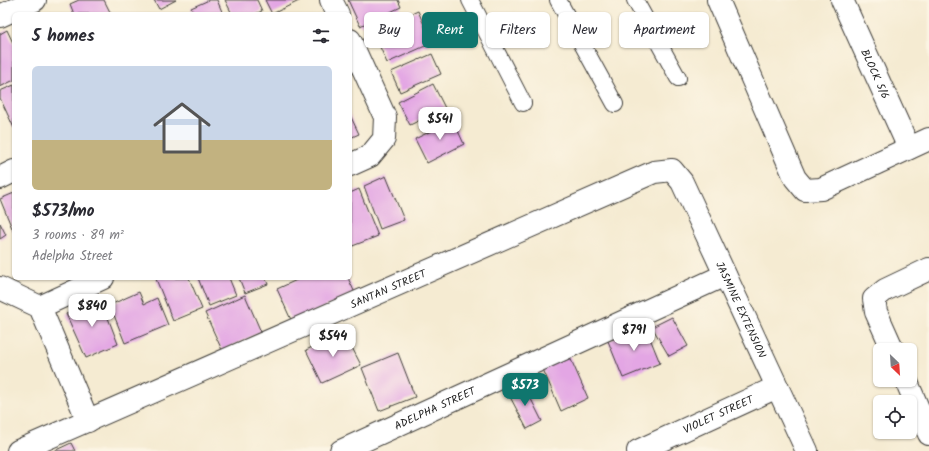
<!DOCTYPE html>
<html lang="en">
<head>
<meta charset="utf-8">
<style>
	body { margin:0; font-family:Kalam,sans-serif; background:#f2f2f3; color:#2b2b33; height:100vh; display:flex; flex-direction:column; font-size:15px; white-space:nowrap }
	* { box-sizing:border-box; margin:0 }
	p { font-size:13px; color:#7c7c81 }
	.icon { flex:none; width:22px; height:22px; fill:none; stroke:currentColor; stroke-width:2; stroke-linecap:round; stroke-linejoin:round }
	.map { position:relative; flex:1; overflow:hidden }
	.drawer { position:absolute; left:12px; top:12px; width:340px; height:268px; display:flex; flex-direction:column; background:#fff; border-radius:6px; box-shadow:0 1px 3px #0004 }
	.drawer>* { flex:none }
	.top-card { position:absolute; left:364px; top:12px; width:380px; height:36px; display:flex; gap:8px }
	.needle { width:26px; rotate:155deg }
	.buttons { position:absolute; left:873px; top:343px; display:grid; gap:8px }
	.buttons a { display:grid; place-items:center; width:44px; height:44px; border-radius:6px; background:#fff; box-shadow:0 1px 3px #0004; font-size:20px }
	.price { position:absolute; translate:-50% -34px; padding:0 9px; border-radius:8px; background:#fff; color:#222; font-size:13px; line-height:26px; filter:drop-shadow(0 1px 2px #0008) }
	.price::after { content:''; position:absolute; left:50%; top:24px; width:12px; height:9px; margin-left:-6px; background:inherit; clip-path:polygon(0 0,100% 0,50% 100%) }
	.price.on { background:#0f766e; color:#fff }
	ul { padding:0; list-style:none }
	li { display:grid; align-content:center; gap:8px; height:212px; padding:0 20px }
	li span { display:grid; place-items:center; height:124px; border-radius:6px; color:#555 }
	li>.icon { margin-inline-start:auto }
	span .icon { width:72px; height:72px; fill:#fffc; stroke-width:1 }
	li b { font-size:17px }
	h2 { display:flex; justify-content:space-between; align-items:center; height:48px; padding:0 20px; font-size:17px }
	.tag { padding:0 14px; border-radius:6px; background:#fff; box-shadow:0 1px 3px #0004; font-size:14px; line-height:36px }
	.tag.on { background:#0f766e; color:#fff }
	.map>svg:first-child { display:block }
</style>
</head>
<body>
<div class="map">
<svg width="929" height="451" viewBox="0 0 929 451">
	<rect width="100%" height="100%" fill="#fcf5e5"/>
	<filter id="ink" filterUnits="userSpaceOnUse"><feTurbulence type="fractalNoise" baseFrequency=".025" numOctaves="2"/><feDisplacementMap in="SourceGraphic" scale="8" xChannelSelector="R" yChannelSelector="G"/><feConvolveMatrix kernelMatrix="1 2 1 2 8 2 1 2 1" color-interpolation-filters="sRGB"/></filter>
	<filter id="wash" filterUnits="userSpaceOnUse"><feTurbulence type="fractalNoise" baseFrequency=".012" numOctaves="4" result="noise"/><feDisplacementMap in="SourceGraphic" scale="16" xChannelSelector="R" yChannelSelector="G"/><feGaussianBlur stdDeviation="0.9" result="paint"/><feColorMatrix in="noise" values="0 0 0 0 0 0 0 0 0 0 0 0 0 0 0 0 0 1.4 0 .05"/><feComposite in="paint" operator="in"/></filter>
	<g filter="url(#wash)">
		<rect width="100%" height="100%" fill="#f5ebd2"/>
		<g id="blocks">
			<path fill="#e3a6e4" d="M79,0H104L111,14H74L70,4Z
				M154,0H176L159,9Z
				M209,0H217L223,14H194L191,8Z
				M225,0H257L262,11L255,14H232Z
				M265,0H301L272,14Z
				M348,0H398L401,7L360,26Z
				M418,11L432,43L387,63L373,31Z
				M7,30L14,45V80L0,87V34Z
				M432,54L441,74L400,92L391,72Z
				M433,84L445,108L410,125L398,102Z
				M14,85V128L0,98V91Z
				M350,115L359,134L350,138Z
				M453,120L464,144L427,163L415,139Z
				M386,176L404,220L380,229L364,186Z
				M359,189L378,236L350,247V193Z
				M14,193V233L0,199Z
				M0,223L6,235L0,239Z
				M158,278H189L202,309L173,321L156,279Z
				M198,278H229L236,295L209,306Z
				M239,278H265L268,284L245,293Z
				M301,278H348L355,293L292,322L277,289Z
				M139,292L144,304L157,298L168,325L125,343L110,305Z
				M245,295L261,332L222,350L205,313Z
				M100,297L118,344L86,358L66,314Z
				M672,317L688,346L669,356L652,327Z
				M645,326L660,363L623,378L608,341Z
				M344,332L361,365L322,383L306,350Z
				M398,353L415,397L379,411L362,368Z
				M569,355L588,398L561,411L542,367Z
				M524,385L542,421L527,429L508,393Z
				M71,443L75,451H54Z"/>
		</g>
	</g>
	<g filter="url(#ink)">
		<use href="#blocks" fill-opacity="0" stroke="#3d3b37" stroke-width="1"/>
		<g fill="none" stroke-linecap="round" stroke-linejoin="round">
			<g stroke="#3d3b37" stroke-width="18">
				<path id="lane" d="M470,0L523,103
					M558,0L615,104
					M635,0L678,78"/>
			</g>
			<g stroke="#3d3b37" stroke-width="24">
				<g id="street">
					<path d="M331,0L338,14"/>
					<path d="M718,0L795,178L805,190L821,189L929,139"/>
					<path id="s1" d="M842,0L909,148"/>
					<path d="M0,16L35,0"/>
					<path d="M350,40L385,117L384,139L370,156L350,165"/>
					<path d="M0,178L14,171"/>
					<path d="M0,288L40,307L88,421"/>
					<path d="M40,307L103,278"/>
					<path d="M893,350L876,312L874,299L885,290L929,269"/>
					<path d="M906,380L929,434"/>
					<path id="s2" d="M18,451L654,172L672,170L682,182L807,451"/>
					<path id="s3" d="M341,451L725,275"/>
					<path id="s4" d="M638,451L777,387"/>
				</g>
			</g>
			<use href="#lane" stroke="#fff" stroke-width="16"/>
			<use href="#street" stroke="#fff" stroke-width="22"/>
		</g>
	</g>
	<g text-anchor="middle" stroke-width="3" stroke-linejoin="round" paint-order="stroke">
		<g font-size="11" fill="#1c1c1c" stroke="#fcf5e5">
			<text dy="4" stroke="none"><textPath href="#s1" startOffset="81">BLOCK 5/6</textPath></text>
			<text dy="4" stroke="none"><textPath href="#s2" startOffset="404">SANTAN STREET</textPath></text>
			<text dy="4" stroke="none"><textPath href="#s2" startOffset="869">JASMINE EXTENSION</textPath></text>
			<text dy="4" stroke="none"><textPath href="#s3" startOffset="103">ADELPHA STREET</textPath></text>
			<text dy="4" stroke="none"><textPath href="#s4" startOffset="88">VIOLET STREET</textPath></text>
		</g>
	</g>
</svg>
<div class="buttons">
<a><svg class="needle" viewBox="-14 -14 28 28"><path d="M0-13l5 13h-10z" fill="#e53935"/><path d="M0 13l5-13h-10z" fill="#7c7c81"/></svg></a>
<a><svg class="icon" aria-label="locate" viewBox="0 0 24 24"><circle cx="12" cy="12" r="6"/><path d="M12 2v4M12 18v4M2 12h4M18 12h4"/></svg></a>
</div>
<b class="price" style="left:440px;top:141px">$541</b>
<b class="price" style="left:92px;top:328px">$840</b>
<b class="price" style="left:634px;top:352px">$791</b>
<b class="price" style="left:333px;top:358px">$544</b>
<b class="price on" style="left:525px;top:407px">$573</b>
<div class="top-card">
<a class="tag">Buy</a>
<a class="tag on">Rent</a>
<a class="tag">Filters</a>
<a class="tag">New</a>
<a class="tag">Apartment</a>
</div>
<section class="drawer">
<h2>5 homes<svg class="icon" aria-label="filters" viewBox="0 0 24 24"><path d="M4 7h16M4 17h16"/><circle cx="9" cy="7" r="2"/><circle cx="15" cy="17" r="2"/></svg></h2>
<ul>
<li><span style="background:linear-gradient(#c9d6e8 60%,#c2b280 0)"><svg class="icon" aria-label="home" viewBox="0 0 24 24"><path d="M3 11l9-7 9 7M6 9v11h12V9"/></svg></span><div><b>$573/mo</b><p>3 rooms · 89 m²</p><p>Adelpha Street</p></div></li>
</ul>
</section>
</div>
</body>
</html>
